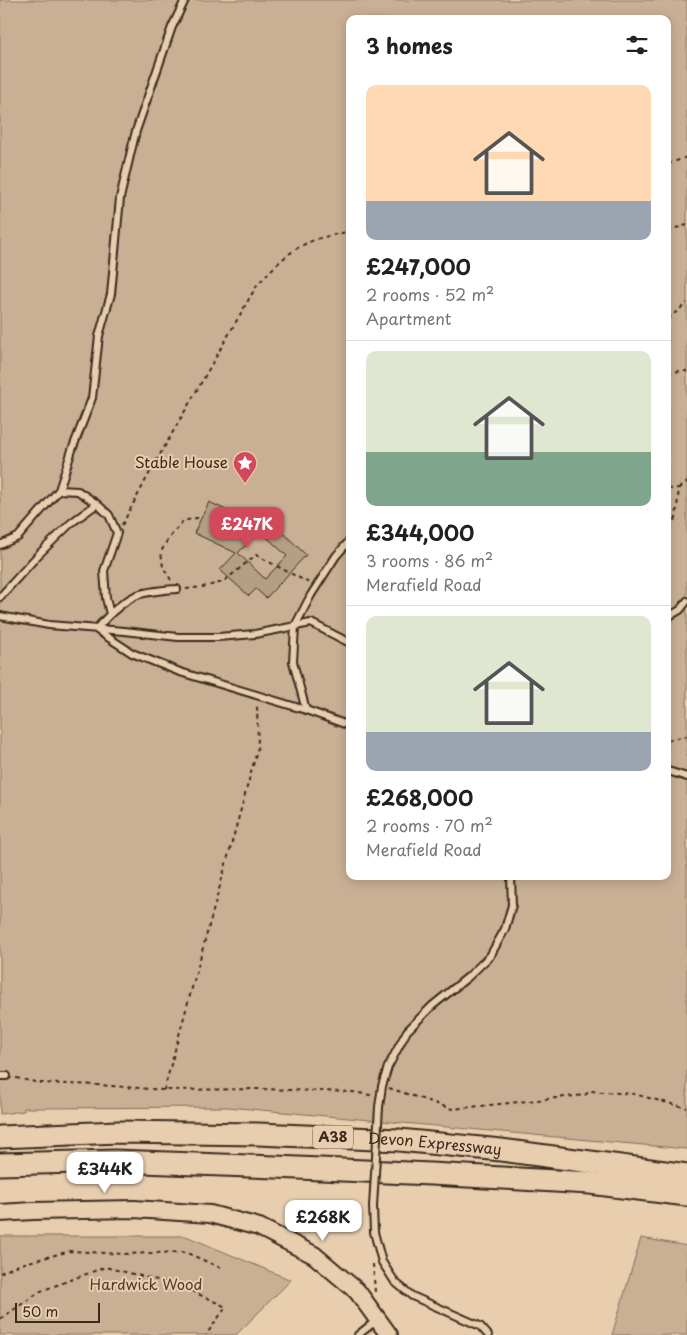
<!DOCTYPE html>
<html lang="en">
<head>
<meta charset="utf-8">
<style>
	body { margin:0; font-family:"Playpen Sans",sans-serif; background:#f2f2f2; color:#202124; height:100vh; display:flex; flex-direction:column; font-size:19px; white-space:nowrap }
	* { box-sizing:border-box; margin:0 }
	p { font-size:16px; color:#757577 }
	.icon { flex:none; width:28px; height:28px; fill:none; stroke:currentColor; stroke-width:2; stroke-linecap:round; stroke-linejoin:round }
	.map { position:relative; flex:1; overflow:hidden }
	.details { position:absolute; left:346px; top:15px; width:325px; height:865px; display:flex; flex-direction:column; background:#fff; border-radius:10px; box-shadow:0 2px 12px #0003 }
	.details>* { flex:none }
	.scale { position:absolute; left:15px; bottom:12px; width:85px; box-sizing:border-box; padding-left:5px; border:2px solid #3b2a1e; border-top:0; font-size:14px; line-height:18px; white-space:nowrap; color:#3b2a1e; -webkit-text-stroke:4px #e8ceaf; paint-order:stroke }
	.price { position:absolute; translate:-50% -42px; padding:0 11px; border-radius:10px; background:#fff; color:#222; font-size:16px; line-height:32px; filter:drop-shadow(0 1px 2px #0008) }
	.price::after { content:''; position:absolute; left:50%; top:30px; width:15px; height:11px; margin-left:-8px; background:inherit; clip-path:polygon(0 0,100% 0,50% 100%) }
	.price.active { background:#d1495b; color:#fff }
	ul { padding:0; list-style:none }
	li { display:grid; align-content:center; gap:10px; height:265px; padding:0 20px }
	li+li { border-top:1px solid #e0e0e0 }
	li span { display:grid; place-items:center; height:155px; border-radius:10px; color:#555 }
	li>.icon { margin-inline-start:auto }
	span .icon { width:90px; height:90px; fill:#fffc; stroke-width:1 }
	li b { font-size:21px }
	h2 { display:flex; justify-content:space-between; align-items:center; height:60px; padding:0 20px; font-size:21px }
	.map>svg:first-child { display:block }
</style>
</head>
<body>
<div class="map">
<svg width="687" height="1335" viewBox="0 0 687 1335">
	<rect width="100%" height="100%" fill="#e8ceaf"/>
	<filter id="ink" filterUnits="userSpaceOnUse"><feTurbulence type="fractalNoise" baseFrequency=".02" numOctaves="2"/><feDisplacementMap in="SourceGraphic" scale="10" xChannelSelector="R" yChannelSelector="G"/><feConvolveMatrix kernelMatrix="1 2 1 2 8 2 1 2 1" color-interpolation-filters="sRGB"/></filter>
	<g filter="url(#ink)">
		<path fill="#c9b095" stroke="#826d5a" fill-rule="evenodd" d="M0,0H687V1149L228,1107L34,1108H24V1111L0,1114ZM350,19H668V876H350Z
			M0,1236H186L291,1280L236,1335H0Z
			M641,1238L687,1246V1335H612Z"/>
		<path fill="#b49e84" stroke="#3b2a1e" d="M209,502L243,518L258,533L238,553L265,579L287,556L259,530L269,519L306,555L266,598L256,589L249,596L220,570L236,553L194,533Z"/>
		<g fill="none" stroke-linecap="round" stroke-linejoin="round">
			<g stroke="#3b2a1e" stroke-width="10">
				<path id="service" d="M59,490L78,491L97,504L109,515L117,533L104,571L106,598L110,614
					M0,545L18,537L59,490L72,450L92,398L99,336L111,294L120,198L131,151L136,131L172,27L185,0
					M0,597L39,554L71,523L97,504
					M0,616L49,625L124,631L178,637H218L255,634L311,623L350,643
					M668,617L680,610L687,601
					M96,629C107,617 119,604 135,596C146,591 165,590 177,589
					M97,630L132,653L180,672L306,710L350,726
					M306,710L293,662L295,626L311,595L336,556L350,540
					M668,771L687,777
					M0,1076H7
					M379,1107L382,1086L388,1067L407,1031L432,1006L468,977L490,956L505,929L512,905L511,876
					M373,1206L374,1232L382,1262L395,1282L412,1296L480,1326L488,1335
					M358,1335L377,1320"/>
			</g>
			<g stroke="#3b2a1e" stroke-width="20">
				<path id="tertiary" d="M0,1213L33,1211L134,1209L210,1214L259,1227L314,1255L357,1291L389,1335"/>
			</g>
			<g stroke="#3b2a1e" stroke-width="25">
				<g id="trunk">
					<path id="s1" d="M0,1137L118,1132L258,1134L399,1140L501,1150L687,1175"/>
					<path d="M0,1164L115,1161L276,1167L431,1174L590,1183L687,1195"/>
				</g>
			</g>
			<path stroke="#3b2a1e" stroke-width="2" stroke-dasharray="4 4" stroke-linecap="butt" d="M668,164L687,157
				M668,230L687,225
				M668,319L687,303
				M668,372L687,371
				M679,488L687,482
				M668,489L679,488L676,518L668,530
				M122,525L150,472L257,285C271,270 286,253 305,244C318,237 335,235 350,231
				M171,580L163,567L161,552L168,539L183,521L201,517
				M186,589L203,587L223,582L256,555L309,583
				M668,740L687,736
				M16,1078L40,1083L99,1085L164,1090L260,1089L353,1092L370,1095L372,1097
				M389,1088L452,1109L585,1095L590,1091L634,1094L687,1108
				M164,1090L258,747L257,705
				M373,1264L375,1292
				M0,1273L21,1264L70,1251L123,1254L185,1252L221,1268
				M0,1319L41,1291L105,1267L181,1286L226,1307L206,1335"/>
			<use href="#service" stroke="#e8ceaf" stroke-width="6"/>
			<use href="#tertiary" stroke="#e8ceaf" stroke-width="16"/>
			<use href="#trunk" stroke="#e8ceaf" stroke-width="21"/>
			<g stroke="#3b2a1e" stroke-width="10" stroke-linecap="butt">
				<path id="service-bridge" d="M373,1206L379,1107"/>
			</g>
			<use href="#service-bridge" stroke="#e8ceaf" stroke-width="6"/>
		</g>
	</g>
	<defs>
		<g id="sight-pin" transform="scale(1.25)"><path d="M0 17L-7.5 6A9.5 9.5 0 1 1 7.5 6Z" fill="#d1495b" stroke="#e8ceaf"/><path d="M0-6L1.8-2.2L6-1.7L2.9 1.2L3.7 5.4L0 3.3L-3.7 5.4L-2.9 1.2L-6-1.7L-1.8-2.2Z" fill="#fff"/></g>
	</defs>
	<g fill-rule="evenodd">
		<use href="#sight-pin" x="245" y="463"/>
	</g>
	<g text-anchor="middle" stroke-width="4" stroke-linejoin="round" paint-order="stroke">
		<rect fill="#e8ceaf" stroke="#6f5b4a" stroke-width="1" x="313" y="1125.5" width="40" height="23" rx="4"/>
		<g font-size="14" font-weight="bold" fill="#3b2a1e">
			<text x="333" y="1142">A38</text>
		</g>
		<g font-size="15" fill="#3b2a1e" stroke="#e8ceaf" text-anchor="end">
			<text x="228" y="468">Stable House</text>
		</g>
		<g font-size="15" fill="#3b2a1e" stroke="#e8ceaf">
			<text dy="5" stroke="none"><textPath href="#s1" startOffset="435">Devon Expressway</textPath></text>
		</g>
		<g font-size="15" fill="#503e30" stroke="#e8ceaf">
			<text x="146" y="1290">Hardwick Wood</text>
		</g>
	</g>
</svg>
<div class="scale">50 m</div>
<b class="price active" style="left:247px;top:549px">£247K</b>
<b class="price" style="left:105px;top:1194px">£344K</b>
<b class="price" style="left:323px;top:1242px">£268K</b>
<section class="details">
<h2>3 homes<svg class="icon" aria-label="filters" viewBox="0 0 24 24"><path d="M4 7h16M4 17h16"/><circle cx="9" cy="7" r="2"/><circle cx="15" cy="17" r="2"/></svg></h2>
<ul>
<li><span style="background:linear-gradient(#ffd9b3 75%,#9aa5b1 0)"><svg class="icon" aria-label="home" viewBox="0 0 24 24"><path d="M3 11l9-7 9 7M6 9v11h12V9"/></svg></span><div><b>£247,000</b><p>2 rooms · 52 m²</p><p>Apartment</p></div></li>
<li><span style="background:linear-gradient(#dfe7d0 65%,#7fa58c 0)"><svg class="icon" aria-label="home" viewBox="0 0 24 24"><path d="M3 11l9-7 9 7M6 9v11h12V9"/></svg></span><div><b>£344,000</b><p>3 rooms · 86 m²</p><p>Merafield Road</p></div></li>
<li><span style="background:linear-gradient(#dfe7d0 75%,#9aa5b1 0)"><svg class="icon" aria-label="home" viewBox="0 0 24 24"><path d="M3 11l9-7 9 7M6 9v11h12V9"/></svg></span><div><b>£268,000</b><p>2 rooms · 70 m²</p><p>Merafield Road</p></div></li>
</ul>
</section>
</div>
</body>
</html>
